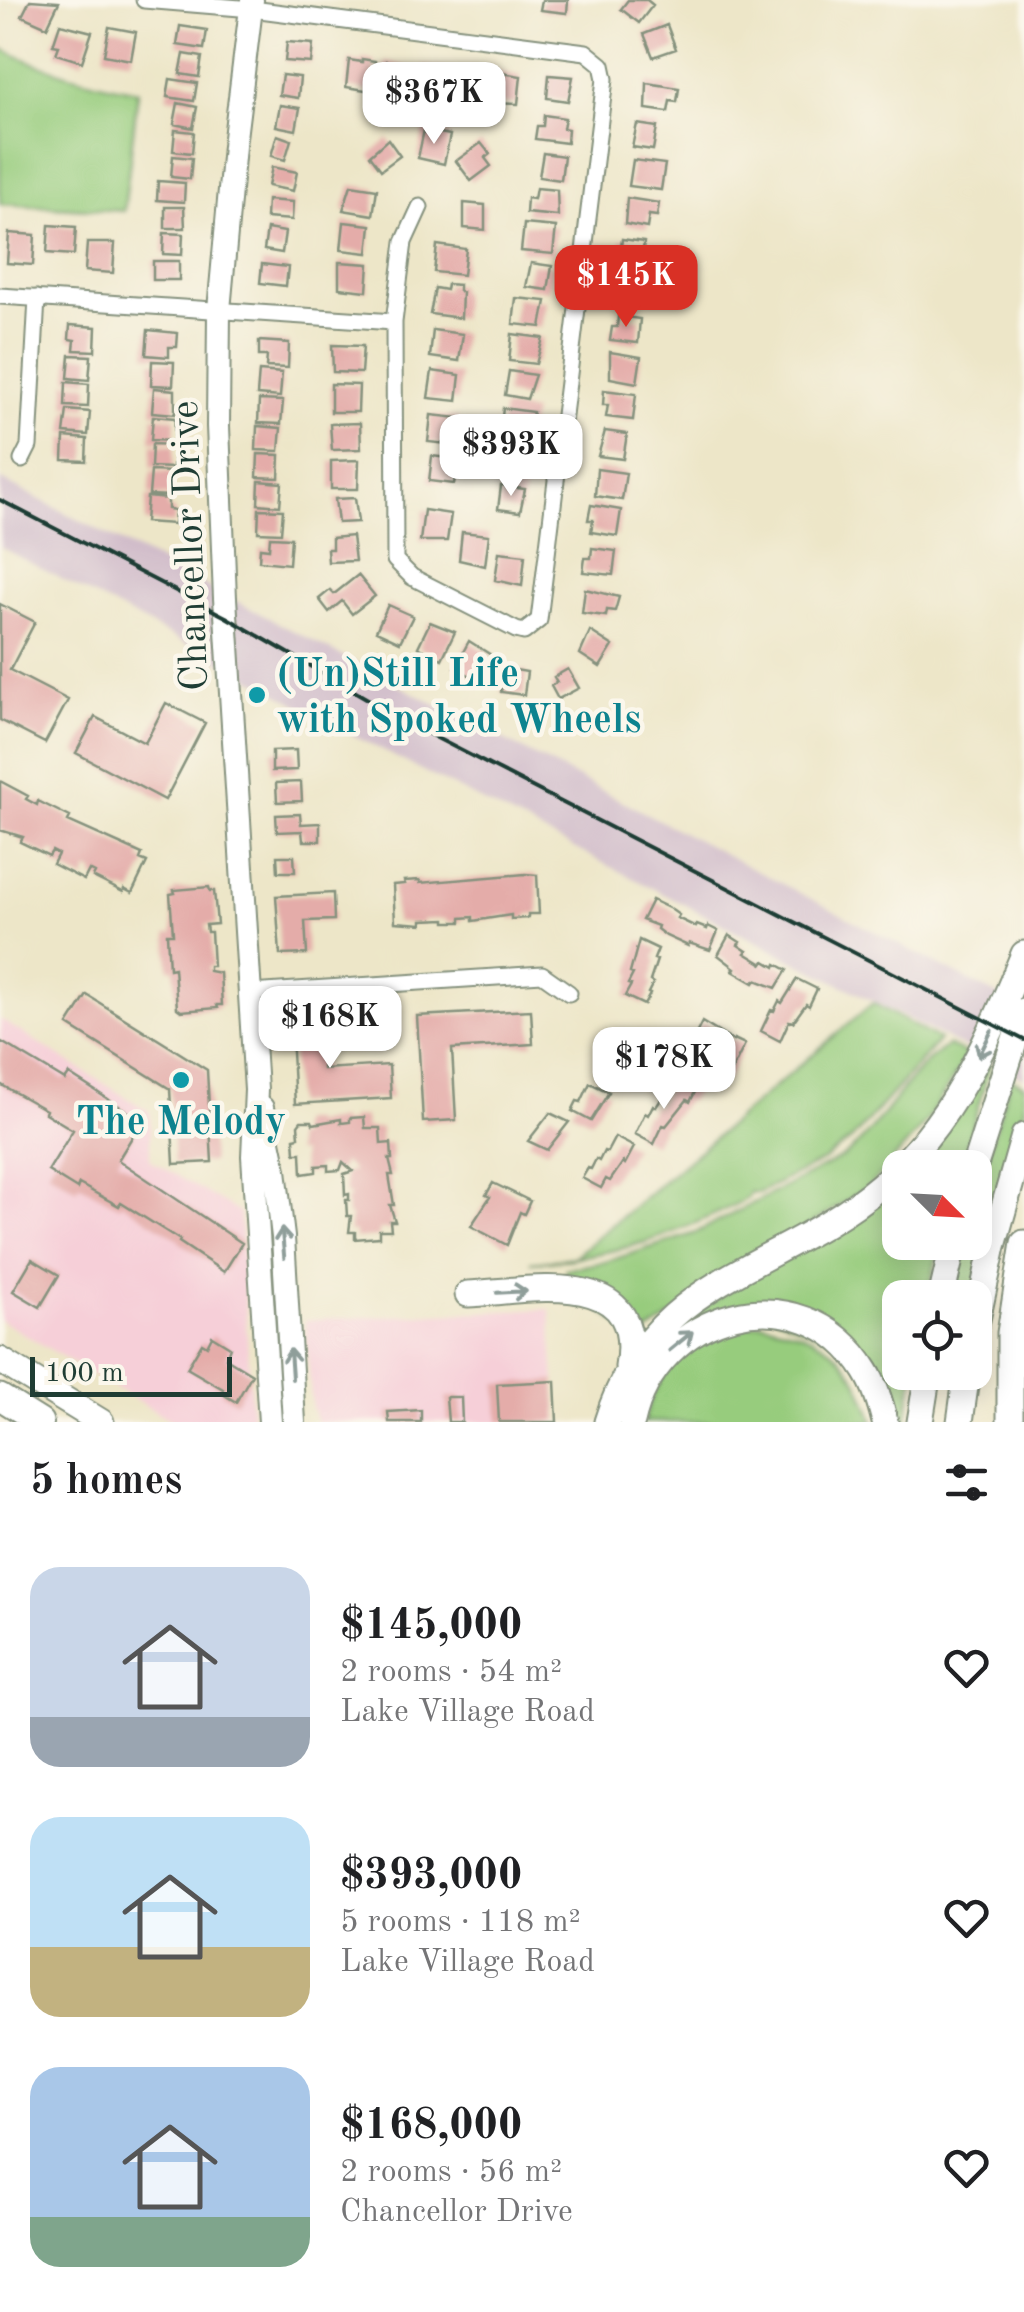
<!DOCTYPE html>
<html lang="en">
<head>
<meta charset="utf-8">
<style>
	body { margin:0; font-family:"Old Standard TT",serif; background:#f2f2f2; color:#202124; height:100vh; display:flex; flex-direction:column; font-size:38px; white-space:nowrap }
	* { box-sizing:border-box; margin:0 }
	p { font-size:32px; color:#757577 }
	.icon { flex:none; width:55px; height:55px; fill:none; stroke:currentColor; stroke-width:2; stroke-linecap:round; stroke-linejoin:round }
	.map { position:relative; height:1422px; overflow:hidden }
	.panel { display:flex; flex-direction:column; background:#fff; flex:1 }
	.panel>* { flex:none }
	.needle { width:65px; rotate:114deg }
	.buttons { position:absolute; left:882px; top:1150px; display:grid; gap:20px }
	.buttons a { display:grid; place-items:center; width:110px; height:110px; border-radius:20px; background:#fff; box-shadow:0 5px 25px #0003; font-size:50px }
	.scale { position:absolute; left:30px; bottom:25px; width:202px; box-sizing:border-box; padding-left:10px; border:5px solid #1f3d34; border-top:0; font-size:28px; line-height:35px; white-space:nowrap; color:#1f3d34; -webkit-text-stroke:8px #fbf7ec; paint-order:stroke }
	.price { position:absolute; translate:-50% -85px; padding:0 22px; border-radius:20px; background:#fff; color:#222; font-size:32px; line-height:65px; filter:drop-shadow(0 2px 5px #0008) }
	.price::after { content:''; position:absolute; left:50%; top:60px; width:30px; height:22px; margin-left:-15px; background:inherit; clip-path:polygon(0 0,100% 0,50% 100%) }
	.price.active { background:#d93025; color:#fff }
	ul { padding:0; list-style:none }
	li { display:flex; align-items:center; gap:30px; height:250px; padding:0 30px }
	li span { display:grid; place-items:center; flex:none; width:280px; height:200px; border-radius:30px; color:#555 }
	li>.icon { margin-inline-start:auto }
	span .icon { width:120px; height:120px; fill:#fffc; stroke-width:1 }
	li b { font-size:42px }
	h2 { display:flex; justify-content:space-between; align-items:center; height:120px; padding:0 30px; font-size:42px }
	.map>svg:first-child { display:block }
</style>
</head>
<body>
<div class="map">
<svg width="1024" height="1422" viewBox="0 0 1024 1422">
	<rect width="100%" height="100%" fill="#fbf7ec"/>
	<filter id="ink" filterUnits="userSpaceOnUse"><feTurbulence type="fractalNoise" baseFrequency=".01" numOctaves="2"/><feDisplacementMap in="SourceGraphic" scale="20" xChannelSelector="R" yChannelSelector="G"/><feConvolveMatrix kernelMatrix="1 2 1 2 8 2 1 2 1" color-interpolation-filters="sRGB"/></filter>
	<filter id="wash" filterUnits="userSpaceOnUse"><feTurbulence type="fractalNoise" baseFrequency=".0048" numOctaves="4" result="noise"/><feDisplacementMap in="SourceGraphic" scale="40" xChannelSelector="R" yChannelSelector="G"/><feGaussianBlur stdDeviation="2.25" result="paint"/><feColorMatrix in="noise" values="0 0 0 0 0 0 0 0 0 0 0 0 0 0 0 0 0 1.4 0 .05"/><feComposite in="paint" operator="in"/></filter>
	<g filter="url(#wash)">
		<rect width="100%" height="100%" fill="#ede6c8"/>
		<path fill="#f6cfd8" d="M0,1019L150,1112V1160L240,1213L252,1422H174L0,1320Z
			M550,1309L558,1422H317L312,1408L305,1320Z"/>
		<path fill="#d1bdca" d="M0,479L1024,1009V1078L358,738L247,676L0,547Z"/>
		<path fill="#97cc7d" stroke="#5b8458" stroke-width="2.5" d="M0,48C44,70 89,82 138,91L124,211L0,204Z
			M873,1003L939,1040L852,1139L824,1160L758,1193L750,1192L748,1198C671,1238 617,1256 530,1262L572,1259Z
			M948,1045L968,1055L926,1122L872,1184L639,1338L564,1284L566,1269L605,1262L693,1234L843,1157C884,1125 905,1073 948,1045Z
			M984,1064L990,1067L960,1167L908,1168Z
			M1011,1078L1024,1085V1108L973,1297L950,1298L963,1243L975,1242V1195Z
			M900,1175V1242L940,1243L928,1297L900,1298V1372L914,1373L906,1422H891L859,1350L749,1306L631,1390L662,1336Z
			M761,1323C828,1334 853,1358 874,1422H644C650,1387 682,1346 714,1332C728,1327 746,1326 761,1323Z"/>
		<g id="blocks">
			<path fill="#e4aca9" d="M30,0L59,2L47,27L22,16Z
				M542,0H568L567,13L540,10Z
				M628,0H647L653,5L639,23L621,9Z
				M60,24L92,32L82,62L56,54L59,46L53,45Z
				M667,25L676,49L653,57L644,34Z
				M180,26L207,30L204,49L177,45Z
				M109,27L136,32L131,60L104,55Z
				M287,42L313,44L311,63L285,61Z
				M184,54L202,57L199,77L180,74Z
				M362,59L375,61L372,91L346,87L349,60L362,62Z
				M386,61L412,68L408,95L382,92Z
				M424,66L449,70L445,97L419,96Z
				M460,71L487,74L484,102L457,99Z
				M495,72L521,76L518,104L491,103Z
				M282,75L300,77L298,98L279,95Z
				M549,75L573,77L568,101L547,98Z
				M170,79L197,83L194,101L167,97Z
				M647,83L679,88L677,102L670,101L668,112L646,109Z
				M178,103L197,107L193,128L174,124Z
				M280,105L300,108L296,130L276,126Z
				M544,115L565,118L563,128L568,129L567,143L535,139L537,126H543Z
				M637,124L657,127L653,150L632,147Z
				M175,130L194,132L192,153L173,151Z
				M424,130L450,135L444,164L418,158Z
				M277,135L291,140L285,160L271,156Z
				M388,139L400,156L381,170L370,155Z
				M481,143L490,154L485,158L491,166L471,181L456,161Z
				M543,153L564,156L561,180L539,177Z
				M173,156L192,158L190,179L171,177Z
				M633,160L665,164L661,190L629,186Z
				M272,167L297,172L293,191L268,186Z
				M158,181L185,183L184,202L157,200Z
				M351,185L377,189L373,215L343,210Z
				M536,188L557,190L558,216L526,213L527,198L534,199Z
				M627,198L659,203L657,216L649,215L647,228L625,224Z
				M267,200L293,202L292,220L266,218Z
				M464,203L485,205V230L464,228Z
				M165,207H184L185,228H165Z
				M344,222L371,225L368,253L341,250Z
				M524,224L556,227L553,254L521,251Z
				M49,225L76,227L74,255L47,253Z
				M267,229L285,232L282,253L264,250Z
				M9,233L35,235L33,265L7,263Z
				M164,233L183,234L182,255L163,254Z
				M622,239L644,242L641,266L619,263Z
				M87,243H115L113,273L85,271Z
				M437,245L466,249L463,275L434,272Z
				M153,261H179V280H153Z
				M339,262L369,264L367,291L339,288Z
				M531,263L552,266L548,290L526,287Z
				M262,264L288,267L286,286L260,283Z
				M618,275L650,279L648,293L641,292L639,303L615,300Z
				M447,284L459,285V291L462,292L461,318L430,314L435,288L446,290Z
				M516,298L546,301L541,327L513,324Z
				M618,316L640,319L638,343L610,340L612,327H617Z
				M70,325L96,327L95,351L74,350L75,340L69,339Z
				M148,330L178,333L177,347H169V357L146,355Z
				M433,330L463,334L459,361L430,357Z
				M512,334L543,338L536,364L509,361Z
				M259,341L289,343L288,368L266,367L267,356H259Z
				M332,345L363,346L361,373L333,372Z
				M610,352L641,357L637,383L610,378Z
				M70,355L91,356L89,380L68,378Z
				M152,361L174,362L173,386L151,385Z
				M259,371L282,373L280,397L257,395Z
				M432,371L460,375L457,401L428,398Z
				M509,371L535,375L527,399L505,395Z
				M66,382L89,384L88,407L65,406Z
				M331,384L359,385L358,412H331Z
				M154,388L175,390V414L152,412Z
				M604,390L636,394L633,420L606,417L608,405H603Z
				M259,400L283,401L281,424L258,423Z
				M503,408L533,412L527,438L500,434Z
				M67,410L90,412L88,435L64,433Z
				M431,415L459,418L458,445L428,442Z
				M153,416L175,418L174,441L151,440Z
				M360,423L361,449L332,450L330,424Z
				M257,426L281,428L279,451L256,450Z
				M605,431L627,434L623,459L598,456Z
				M64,437L87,439L86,461L63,460Z
				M152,444L174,445L173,468L151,467Z
				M499,445L529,449L523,475L495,472Z
				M258,454L280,455L279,478L257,477Z
				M432,456L463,460L461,473L456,472L454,484L429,481Z
				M359,460L358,489H331V461Z
				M597,469L626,473L622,500L595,496Z
				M151,471L173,472L172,496L149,495Z
				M259,481L282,483L280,506L258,504Z
				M501,486L525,489L520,512L498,509Z
				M147,497L168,499V509L175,510L174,524L145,522Z
				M355,498L358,522L338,523L335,499Z
				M591,505L621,510L617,536L591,532L593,520H588Z
				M259,509L283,510L281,533L258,532Z
				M424,510L451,514L447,541H420Z
				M462,532L489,535L485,566L459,560Z
				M352,536L355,561L328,562L327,549H332V538Z
				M270,537L291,538L289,564L259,561L260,548L269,549Z
				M592,548L616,551L613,575L583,572L585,558H591Z
				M499,552L525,555L522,586L495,580Z
				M358,575L375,596L352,614L342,601L329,612L319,599L330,590L334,594Z
				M585,589L619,597L615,611L607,610L606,616L582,613Z
				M0,604L35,622L10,670L68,700L45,743L0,720Z
				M388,605L413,616L400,642L376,631Z
				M430,622L455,632L442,659L418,647Z
				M590,631L613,646L600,667L580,654Z
				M469,641L491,655L478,680L455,667Z
				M504,668L527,672L524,695L501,692Z
				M568,669L579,688L558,699L551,686L557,682L554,677Z
				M166,703L205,723L165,800L76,753L95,717L145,743Z
				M296,750L297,770L272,771V751Z
				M0,781L28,796L26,799L37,805L38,801L70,817L68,821L142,854L140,859L147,862L132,893L124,889L123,892L93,877L95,873L89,870L84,880L53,864L58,854L52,851L49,856L20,842L23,837L0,830Z
				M301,782L302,801L277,802L276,783Z
				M300,814L301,824L320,823V841H303L302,831L277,832L276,815Z
				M277,856H294L295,872H278Z
				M525,874L537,875L539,914H528V918L511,919V915L473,921V917L461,918V922H446V919L422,920V924L395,922L393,885L405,884L404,881L420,880V883Z
				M209,887L210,891H214L217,924L206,925L207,932H211L213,966H209V971L220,973L222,1005H217L218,1008L181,1011L177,1008L174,968L169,969L167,934H173L170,894L175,893L174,890Z
				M333,893L334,920L305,921L307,954L280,955L276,896Z
				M652,900L669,908L679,915L677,918L696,927L697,925L707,929L708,926L718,931L710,950L689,943L688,946L666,936L657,929L658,926L642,920Z
				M729,935L740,942L738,945L747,951L745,953L763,964L765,961L775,967L776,964L787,970L776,988L756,980L754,983L733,971L735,968L718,955Z
				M639,940L658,949L654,959L657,960L650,981L653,983L648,993L650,994L644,1005L625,996L631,985L628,984L633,974L630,973Z
				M797,979L817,989L809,1006L806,1004L793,1022L789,1021L780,1041L761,1031L771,1010L774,1011L779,1001L782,1003Z
				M87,995L207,1070L212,1162L174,1164L170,1089L68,1025Z
				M531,1010L533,1044L452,1049L456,1120L423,1122L417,1016Z
				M320,1016L323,1069L389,1065L391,1098L295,1104L290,1018Z
				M702,1022L733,1041L734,1039L745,1044L727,1080L715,1074L717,1071L684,1058Z
				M618,1033L642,1045L630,1069L606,1057Z
				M0,1041L65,1080L69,1074L142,1121L118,1160L242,1243L224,1272L179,1242L180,1240L121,1203L119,1206L79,1184L77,1189L48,1171L73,1130L45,1113L46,1110L0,1084Z
				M677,1081L696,1090L690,1102L687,1100L666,1126L663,1125L654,1144L635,1134L645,1113L648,1115L653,1105L656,1107L668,1089L672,1091Z
				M590,1083L609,1092L591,1121L572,1111L577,1101L581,1102Z
				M550,1113L569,1122L547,1150L528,1141Z
				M364,1117L365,1128H380L381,1144L391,1143L392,1159H389L393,1175H389L394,1205H390L395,1221H390L391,1230H379V1237L355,1239V1232H349L351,1216H347L346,1200H349V1194L345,1195L344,1174L353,1171L343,1162L340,1170L328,1171V1165L316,1166V1172L302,1174L301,1153H295L294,1138L299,1137L298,1125L301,1121H312L313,1124L341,1119V1123L350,1122V1118Z
				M615,1137L634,1147L625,1164L623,1162L610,1181L606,1179L601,1188L582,1178L588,1168L591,1169L596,1159L599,1161L604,1151L607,1152Z
				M493,1183L530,1201L524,1214L520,1212L507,1245L471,1226L490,1197L486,1195Z
				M32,1259L59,1275L40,1307L13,1291Z
				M212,1336L230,1347L226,1358L252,1374L236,1402L221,1393L223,1389L187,1368L202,1343L207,1346Z
				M555,1381L557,1422H499L497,1384Z
				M446,1397H461L462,1422H448Z
				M421,1410V1422H389L388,1412Z"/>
		</g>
	</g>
	<g filter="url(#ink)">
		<use href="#blocks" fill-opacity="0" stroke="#86927e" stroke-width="2.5"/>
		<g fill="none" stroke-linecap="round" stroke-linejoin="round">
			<g stroke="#86927e" stroke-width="19">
				<path id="street" d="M0,296L394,322L395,560L412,577L516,630L524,632L539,620L605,79L602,65L586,52L252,9L144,0
					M394,322L404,242L420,207
					M22,460L29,446L37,298
					M250,993L542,974L569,993"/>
			</g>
			<g stroke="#86927e" stroke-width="26">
				<path id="secondary" d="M252,0L234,146L219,310L218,426L225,598L256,1090L253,1156L270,1422
					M262,1108L275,1170L283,1237L294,1422"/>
			</g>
			<g stroke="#86927e" stroke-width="29">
				<path id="primary" d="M974,1168L1024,1011
					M468,1294C530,1291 646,1264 628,1367
					M941,1298L954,1242
					M975,1329L993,1246L1024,1136
					M0,1360L101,1422
					M0,1397L40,1422
					M607,1422C651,1275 779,1272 881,1185C952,1124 989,1040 1024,954
					M632,1422C656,1310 802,1268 866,1371C876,1387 881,1405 885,1422
					M920,1422L928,1372
					M960,1422L967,1372
					M1010,1422V1333L1024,1243"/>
			</g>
			<use href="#street" stroke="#fff" stroke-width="15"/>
			<use href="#secondary" stroke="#fff" stroke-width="22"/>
			<use href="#primary" stroke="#fff" stroke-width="25"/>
			<path stroke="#1f3d34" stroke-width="4" d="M0,500L226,617L425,732L1024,1040"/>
		</g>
		<defs><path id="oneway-shaft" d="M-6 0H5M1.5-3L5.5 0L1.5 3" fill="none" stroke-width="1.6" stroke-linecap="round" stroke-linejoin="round" transform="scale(2.5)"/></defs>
		<g stroke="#8f9e9a">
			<use href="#oneway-shaft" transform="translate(985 1044) rotate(116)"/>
			<use href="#oneway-shaft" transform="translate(283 1243) rotate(-95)"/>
			<use href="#oneway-shaft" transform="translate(512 1292) rotate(-3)"/>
			<use href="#oneway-shaft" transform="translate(681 1341) rotate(-39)"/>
			<use href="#oneway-shaft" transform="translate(291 1364) rotate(-94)"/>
		</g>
	</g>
	<g fill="#0f9aa8" stroke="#fbf7ec" stroke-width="4">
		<circle cx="257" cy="695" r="10"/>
		<circle cx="181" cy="1080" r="10"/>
	</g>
	<g text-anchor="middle" stroke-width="9" stroke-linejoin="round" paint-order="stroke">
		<g font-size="40" fill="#1f3d34" stroke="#fbf7ec">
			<text transform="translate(188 546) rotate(-92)" y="14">Chancellor Drive</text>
		</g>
		<g font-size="40" font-weight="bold" fill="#0d838f" stroke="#fbf7ec" text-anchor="start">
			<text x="277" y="686">(Un)Still Life<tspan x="277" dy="46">with Spoked Wheels</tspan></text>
			<text x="181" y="1134" text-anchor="middle">The Melody</text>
		</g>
	</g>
</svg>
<div class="buttons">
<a><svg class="needle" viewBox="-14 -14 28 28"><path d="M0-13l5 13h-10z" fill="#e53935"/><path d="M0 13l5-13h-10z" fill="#757577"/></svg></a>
<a><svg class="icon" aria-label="locate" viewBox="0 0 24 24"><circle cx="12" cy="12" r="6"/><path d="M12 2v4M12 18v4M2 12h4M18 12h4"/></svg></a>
</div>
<div class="scale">100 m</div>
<b class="price" style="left:434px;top:147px">$367K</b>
<b class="price active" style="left:626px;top:330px">$145K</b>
<b class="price" style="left:511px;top:499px">$393K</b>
<b class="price" style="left:330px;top:1071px">$168K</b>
<b class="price" style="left:664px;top:1112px">$178K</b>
</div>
<section class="panel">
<h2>5 homes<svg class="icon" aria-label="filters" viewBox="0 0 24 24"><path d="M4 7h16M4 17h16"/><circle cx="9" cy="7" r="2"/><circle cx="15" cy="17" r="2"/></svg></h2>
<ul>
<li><span style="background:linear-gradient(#c9d6e8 75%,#9aa5b1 0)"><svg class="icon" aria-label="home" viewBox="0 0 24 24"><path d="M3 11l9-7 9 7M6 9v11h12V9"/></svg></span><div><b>$145,000</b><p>2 rooms · 54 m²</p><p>Lake Village Road</p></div><svg class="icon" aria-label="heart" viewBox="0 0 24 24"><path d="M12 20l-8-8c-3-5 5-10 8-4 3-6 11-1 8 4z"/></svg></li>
<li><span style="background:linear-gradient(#bfe0f5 65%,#c2b280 0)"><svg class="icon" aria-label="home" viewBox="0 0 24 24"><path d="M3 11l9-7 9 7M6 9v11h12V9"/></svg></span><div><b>$393,000</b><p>5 rooms · 118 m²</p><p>Lake Village Road</p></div><svg class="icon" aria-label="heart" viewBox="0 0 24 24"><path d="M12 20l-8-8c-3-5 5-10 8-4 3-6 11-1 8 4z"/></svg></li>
<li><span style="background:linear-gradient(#a9c7e8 75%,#7fa58c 0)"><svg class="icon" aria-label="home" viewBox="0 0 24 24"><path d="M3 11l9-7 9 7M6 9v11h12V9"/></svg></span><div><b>$168,000</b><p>2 rooms · 56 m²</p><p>Chancellor Drive</p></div><svg class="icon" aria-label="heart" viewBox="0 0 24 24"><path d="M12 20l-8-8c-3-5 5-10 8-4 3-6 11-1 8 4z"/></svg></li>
</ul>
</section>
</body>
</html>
